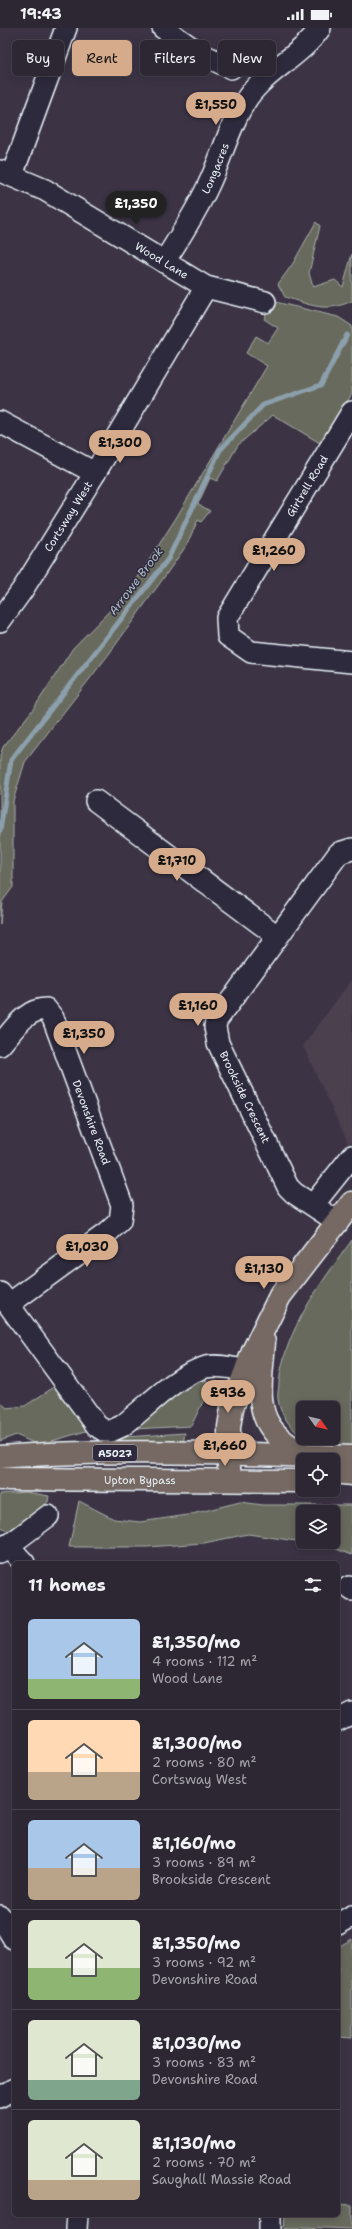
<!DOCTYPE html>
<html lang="en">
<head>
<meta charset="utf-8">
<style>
	body { margin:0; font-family:"Shantell Sans",sans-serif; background:#393340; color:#f1f3f6; height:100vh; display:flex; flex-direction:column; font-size:15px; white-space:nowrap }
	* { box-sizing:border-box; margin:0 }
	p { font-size:13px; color:#a7a5ac }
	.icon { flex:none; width:22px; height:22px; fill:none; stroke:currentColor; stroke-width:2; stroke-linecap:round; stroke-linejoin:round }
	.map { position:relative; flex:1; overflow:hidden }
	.details { position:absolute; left:12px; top:1533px; width:328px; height:656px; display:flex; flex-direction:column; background:#2d2734; border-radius:6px; box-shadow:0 2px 10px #0003,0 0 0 1px #48444f }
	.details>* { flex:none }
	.top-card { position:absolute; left:12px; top:12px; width:328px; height:36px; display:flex; gap:8px }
	.needle { width:26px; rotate:124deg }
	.fabs { position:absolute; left:296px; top:1373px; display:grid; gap:8px }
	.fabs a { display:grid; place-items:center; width:44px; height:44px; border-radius:6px; background:#2d2734; box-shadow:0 2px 10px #0003,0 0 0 1px #48444f; font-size:20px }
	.price { position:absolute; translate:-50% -34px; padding:0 9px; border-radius:14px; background:#d6ab8b; color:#111; font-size:13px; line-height:26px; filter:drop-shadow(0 1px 2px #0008) }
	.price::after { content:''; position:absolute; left:50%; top:24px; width:12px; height:9px; margin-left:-6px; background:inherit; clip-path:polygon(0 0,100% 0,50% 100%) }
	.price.current { background:#222; color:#fff }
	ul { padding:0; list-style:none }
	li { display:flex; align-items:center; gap:12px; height:100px; padding:0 16px }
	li+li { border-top:1px solid #48444f }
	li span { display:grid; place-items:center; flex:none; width:112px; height:80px; border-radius:6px; color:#555 }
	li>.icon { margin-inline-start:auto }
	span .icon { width:48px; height:48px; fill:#fffc; stroke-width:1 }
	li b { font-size:17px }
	h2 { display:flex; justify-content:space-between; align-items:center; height:48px; padding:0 16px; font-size:17px }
	.pill { padding:0 14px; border-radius:6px; background:#2d2734; box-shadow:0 2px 10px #0003,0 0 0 1px #48444f; font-size:14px; line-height:36px }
	.pill.current { background:#d6ab8b; color:#111 }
	.status { display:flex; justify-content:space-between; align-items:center; height:28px; padding:0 20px; background:#2d2734; direction:ltr }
	.status svg { height:11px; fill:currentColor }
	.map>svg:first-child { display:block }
</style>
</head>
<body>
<div class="status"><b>19:43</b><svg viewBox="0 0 49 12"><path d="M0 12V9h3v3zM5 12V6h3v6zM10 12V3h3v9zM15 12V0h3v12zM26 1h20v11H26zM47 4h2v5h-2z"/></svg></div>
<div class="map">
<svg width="352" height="2201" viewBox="0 0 352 2201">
	<rect width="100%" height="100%" fill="#3c3445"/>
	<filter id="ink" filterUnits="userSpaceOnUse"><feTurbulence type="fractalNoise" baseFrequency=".025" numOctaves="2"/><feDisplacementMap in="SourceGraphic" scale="8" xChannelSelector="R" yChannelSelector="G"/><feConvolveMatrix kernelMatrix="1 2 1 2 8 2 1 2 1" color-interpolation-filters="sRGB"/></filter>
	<g filter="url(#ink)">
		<path fill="#4c3f4e" d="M352,951V1114L349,1117L303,1018Z"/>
		<path fill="#686b5d" stroke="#a8aeaa" d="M316,194L320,198L309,245L313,259L335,252L343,259L352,226V273C326,285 310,277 285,269L278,256L292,237Z
			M271,273L338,289L352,298V366L320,415L273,387L238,417L217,453L210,450L198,476L210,483L201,494L198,492L186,518L160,555L109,626L25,734L13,773V859L2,874L0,897V728L3,719L34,680L73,620L130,562L176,490L267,338L246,325L256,308L268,315L278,300L264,291Z
			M352,1212V1422H320L318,1416L304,1410H333V1380H303V1409H301C290,1398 280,1387 278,1371C277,1366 279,1360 279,1355C285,1301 321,1255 352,1212Z
			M201,1351L212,1355L191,1398L133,1401L190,1355Z
			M54,1359L93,1401L38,1417L16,1407L0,1413V1374L7,1380L25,1378Z
			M185,1405L183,1416L106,1415L125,1409Z
			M26,1464L49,1468L48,1474L11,1505L0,1498V1466Z
			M79,1473L114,1491L140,1494L188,1487L240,1474L263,1477H352V1527L323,1516L306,1514H333V1484H303V1514L248,1506L204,1515L147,1519H69Z
			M352,1911V2010L338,2009V1919Z
			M338,2176L352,2177V2201L300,2199L299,2201H284L285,2187H338Z"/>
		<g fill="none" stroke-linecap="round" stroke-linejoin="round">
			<path stroke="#8c9fac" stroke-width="5" d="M0,803L11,732L168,531L220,422L263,377L321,357L347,307"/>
			<g stroke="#e8f1f8" stroke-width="24">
				<g id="minor">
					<path d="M163,0L199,25L231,40"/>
					<path id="s1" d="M0,143L45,162L206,259L265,274"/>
					<path d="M12,147L66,0"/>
					<path id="s2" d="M164,234C180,209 196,184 208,158C222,129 230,95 248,69C267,42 301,28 320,0"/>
					<path d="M352,384L227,590L228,608L251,624L352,634"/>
					<path d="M0,394L95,445"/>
					<path id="s3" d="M0,593L23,561L95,445L206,259"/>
					<path d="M96,773L277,908"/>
					<path id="s4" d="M0,1017C13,1003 25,981 46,981L53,990L122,1177L120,1193L107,1205L9,1276"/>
					<path d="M313,1177L352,1128"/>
					<path d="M338,1194L294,1165L288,1159L218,1015L215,999L216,993L339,825L352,821"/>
					<path d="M0,1265L97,1398L105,1403H111L122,1398C147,1379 174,1348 206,1339C218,1336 234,1341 246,1342"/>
					<path d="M7,1517L24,1535"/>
					<path d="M0,1524L48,1488"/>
					<path d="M349,1559L352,1562"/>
					<path d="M338,1692L352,1685"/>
					<path d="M0,1888L14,1911"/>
					<path d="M338,1896L352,1888"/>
					<path d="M0,2069L14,2061"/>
					<path d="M76,2201L77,2187"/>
					<path d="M270,2201V2187"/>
				</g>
			</g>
			<g stroke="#e8f1f8" stroke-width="25">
				<g id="major">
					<path d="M264,1314C260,1368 250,1400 306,1427"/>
					<path d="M0,1429C117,1420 235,1426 352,1429"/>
					<path d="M333,1444L352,1446"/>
					<path id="s5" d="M0,1451L303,1453"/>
					<path d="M229,1452V1399L232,1380L253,1323L280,1268L352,1175"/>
				</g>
			</g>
			<use href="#minor" stroke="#2f2a3d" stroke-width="21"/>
			<use href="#major" stroke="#766964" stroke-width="22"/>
		</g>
	</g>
	<g text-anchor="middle" stroke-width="3" stroke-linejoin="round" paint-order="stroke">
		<rect fill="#2f2a3d" stroke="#b0b5c0" stroke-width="1" x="93" y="1417" width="44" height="16" rx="3"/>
		<g font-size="10" font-weight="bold" fill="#e8f1f8">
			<text x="115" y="1429">A5027</text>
		</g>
		<g font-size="11" fill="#e8f1f8" stroke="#2f2a3d">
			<text dy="4" stroke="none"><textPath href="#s2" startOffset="107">Longacres</textPath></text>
			<text dy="4" stroke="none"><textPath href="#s1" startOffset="185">Wood Lane</textPath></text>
			<text transform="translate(307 458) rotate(-59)" y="4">Girtrell Road</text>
			<text dy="4" stroke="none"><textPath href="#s3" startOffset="125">Cortsway West</textPath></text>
			<text transform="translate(245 1069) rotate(64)" y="4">Brookside Crescent</text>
			<text dy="4" stroke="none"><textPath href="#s4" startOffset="183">Devonshire Road</textPath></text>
			<text dy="4" stroke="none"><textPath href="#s5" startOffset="140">Upton Bypass</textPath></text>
		</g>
		<g font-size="12" font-style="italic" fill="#abbac5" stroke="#2f2a3d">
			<text transform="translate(136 553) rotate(-53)" y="4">Arrowe Brook</text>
		</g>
	</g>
</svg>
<div class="fabs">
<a><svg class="needle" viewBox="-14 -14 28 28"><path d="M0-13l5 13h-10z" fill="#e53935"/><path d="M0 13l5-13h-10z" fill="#a7a5ac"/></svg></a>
<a><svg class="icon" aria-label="locate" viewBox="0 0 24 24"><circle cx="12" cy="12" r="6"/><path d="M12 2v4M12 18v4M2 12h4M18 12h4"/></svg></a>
<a><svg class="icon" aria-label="layers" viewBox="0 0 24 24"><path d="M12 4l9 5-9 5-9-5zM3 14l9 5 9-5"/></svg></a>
</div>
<b class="price" style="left:216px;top:98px">£1,550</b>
<b class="price current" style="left:136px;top:197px">£1,350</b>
<b class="price" style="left:120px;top:436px">£1,300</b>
<b class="price" style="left:274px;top:544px">£1,260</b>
<b class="price" style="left:177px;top:854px">£1,710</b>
<b class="price" style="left:198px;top:999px">£1,160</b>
<b class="price" style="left:84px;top:1027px">£1,350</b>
<b class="price" style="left:87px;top:1240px">£1,030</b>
<b class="price" style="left:264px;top:1262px">£1,130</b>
<b class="price" style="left:228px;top:1386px">£936</b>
<b class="price" style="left:225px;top:1439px">£1,660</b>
<div class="top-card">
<a class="pill">Buy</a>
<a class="pill current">Rent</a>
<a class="pill">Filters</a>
<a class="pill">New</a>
</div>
<section class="details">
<h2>11 homes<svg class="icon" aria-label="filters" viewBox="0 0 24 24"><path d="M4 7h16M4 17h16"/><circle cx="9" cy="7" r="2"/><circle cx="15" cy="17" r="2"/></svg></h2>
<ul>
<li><span style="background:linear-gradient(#a9c7e8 75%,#8fb573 0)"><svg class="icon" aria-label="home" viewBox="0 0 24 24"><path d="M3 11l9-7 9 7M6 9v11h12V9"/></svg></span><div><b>£1,350/mo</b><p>4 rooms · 112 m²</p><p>Wood Lane</p></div></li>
<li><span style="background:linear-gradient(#ffd9b3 65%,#b9a48a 0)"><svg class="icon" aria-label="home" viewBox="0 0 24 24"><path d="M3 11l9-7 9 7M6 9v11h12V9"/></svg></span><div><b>£1,300/mo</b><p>2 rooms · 80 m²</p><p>Cortsway West</p></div></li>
<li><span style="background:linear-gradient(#a9c7e8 60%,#b9a48a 0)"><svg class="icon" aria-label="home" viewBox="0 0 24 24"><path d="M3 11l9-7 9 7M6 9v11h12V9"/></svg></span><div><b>£1,160/mo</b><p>3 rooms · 89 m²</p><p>Brookside Crescent</p></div></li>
<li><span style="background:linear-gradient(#dfe7d0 60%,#8fb573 0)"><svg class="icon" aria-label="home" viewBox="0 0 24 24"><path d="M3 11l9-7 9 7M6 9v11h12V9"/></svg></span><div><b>£1,350/mo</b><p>3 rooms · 92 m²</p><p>Devonshire Road</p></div></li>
<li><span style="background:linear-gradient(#dfe7d0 75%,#7fa58c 0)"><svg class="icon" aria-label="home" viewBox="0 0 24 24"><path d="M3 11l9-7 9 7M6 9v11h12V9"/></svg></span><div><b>£1,030/mo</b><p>3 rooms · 83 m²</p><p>Devonshire Road</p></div></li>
<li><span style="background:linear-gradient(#dfe7d0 75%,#b9a48a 0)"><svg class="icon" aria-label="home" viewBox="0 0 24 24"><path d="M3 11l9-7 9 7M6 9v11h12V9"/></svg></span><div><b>£1,130/mo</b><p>2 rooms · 70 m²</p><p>Saughall Massie Road</p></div></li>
</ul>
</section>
</div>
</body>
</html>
